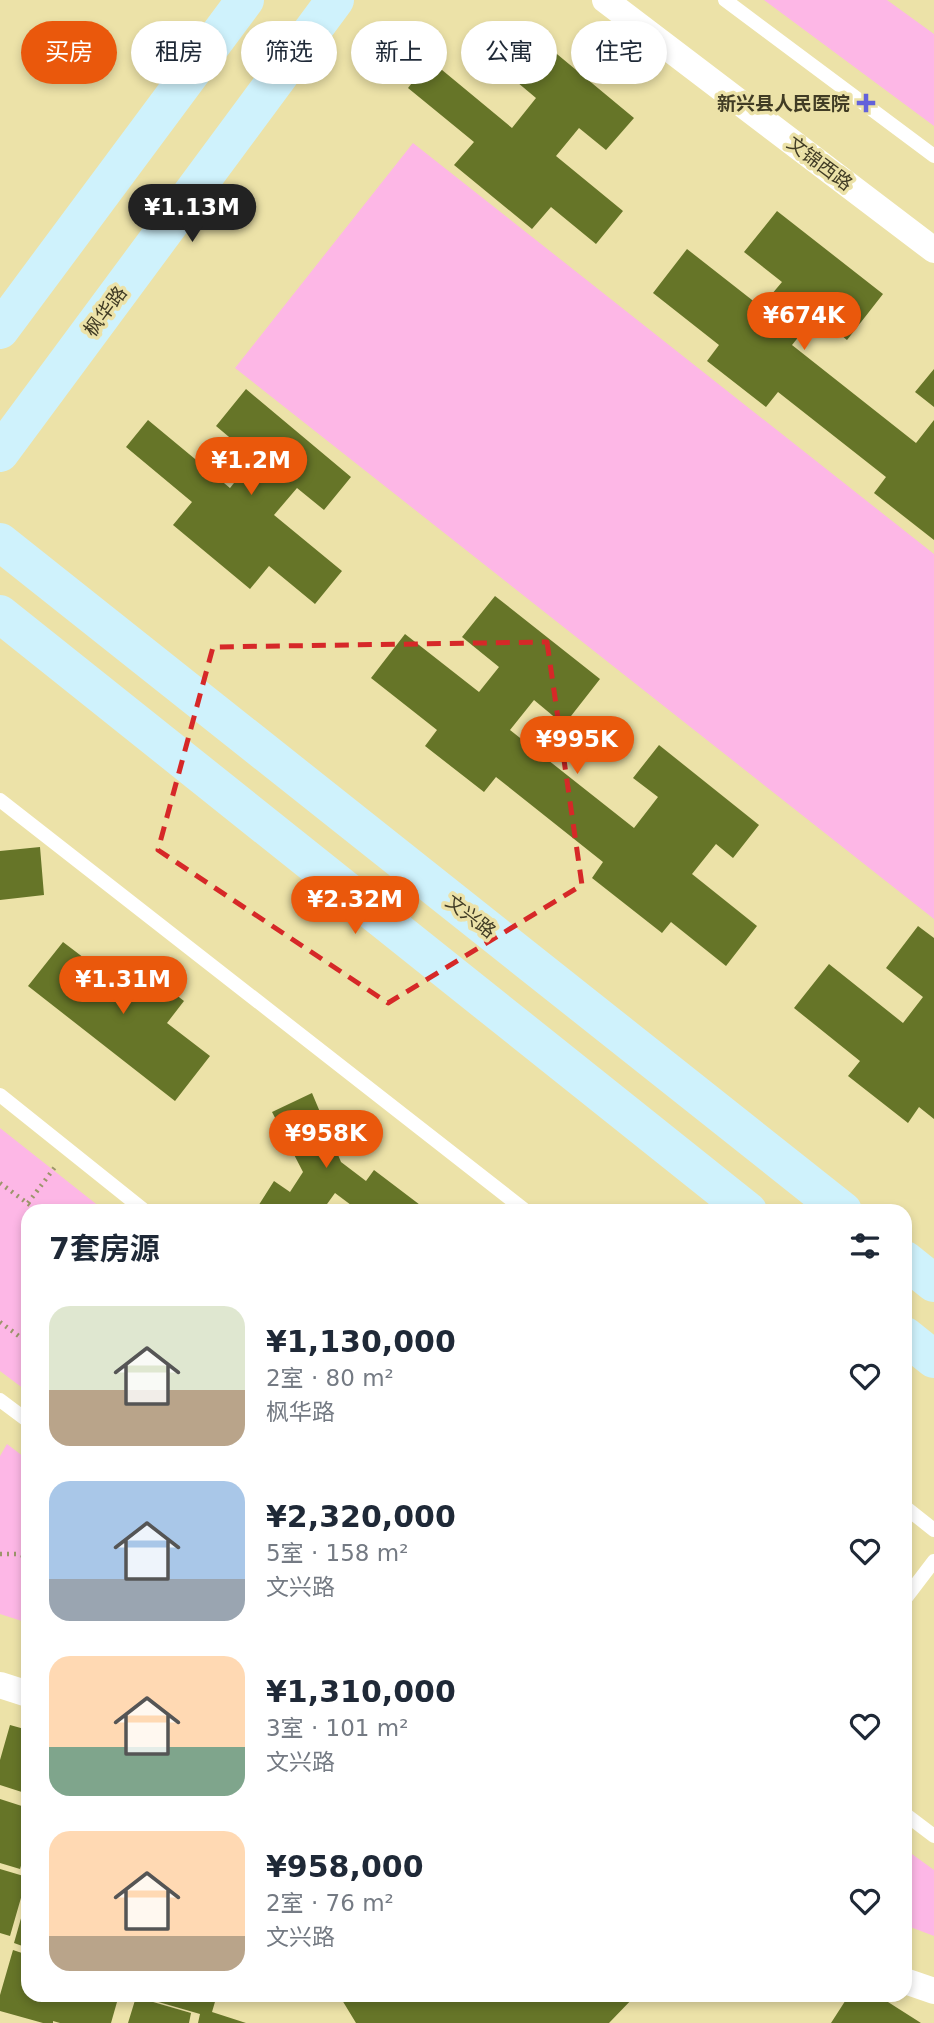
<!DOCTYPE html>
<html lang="zh">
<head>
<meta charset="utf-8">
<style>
	body { margin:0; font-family:"DejaVu Sans","Noto Sans SC",sans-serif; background:#f2f2f3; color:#1f2937; height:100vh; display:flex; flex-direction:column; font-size:26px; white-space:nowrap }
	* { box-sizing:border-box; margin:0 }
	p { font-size:23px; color:#747a83 }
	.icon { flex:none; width:38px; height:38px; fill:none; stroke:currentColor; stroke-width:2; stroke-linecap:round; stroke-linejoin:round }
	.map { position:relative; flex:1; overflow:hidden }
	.panel { position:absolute; left:21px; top:1204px; width:891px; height:798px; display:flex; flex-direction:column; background:#fff; border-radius:21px; box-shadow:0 4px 10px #0003 }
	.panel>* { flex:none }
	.hud { position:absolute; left:21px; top:21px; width:892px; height:63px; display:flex; gap:14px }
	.price { position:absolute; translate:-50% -60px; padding:0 16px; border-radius:24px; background:#ea580c; color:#fff; font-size:23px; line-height:46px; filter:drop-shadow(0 2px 4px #0008) }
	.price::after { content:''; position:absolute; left:50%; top:42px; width:21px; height:16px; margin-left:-10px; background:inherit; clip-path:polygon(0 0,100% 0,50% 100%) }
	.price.current { background:#222; color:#fff }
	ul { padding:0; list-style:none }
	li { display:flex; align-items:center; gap:21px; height:175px; padding:0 28px }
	li span { display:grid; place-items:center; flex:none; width:196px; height:140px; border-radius:21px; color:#555 }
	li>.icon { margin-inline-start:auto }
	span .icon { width:84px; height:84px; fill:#fffc; stroke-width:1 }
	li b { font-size:30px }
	h2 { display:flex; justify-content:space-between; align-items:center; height:84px; padding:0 28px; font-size:30px }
	.chip { padding:0 24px; border-radius:32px; background:#fff; box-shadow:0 4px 10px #0003; font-size:24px; line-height:63px }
	.chip.current { background:#ea580c; color:#fff }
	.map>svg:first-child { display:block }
</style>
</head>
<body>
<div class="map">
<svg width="934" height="2023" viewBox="0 0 934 2023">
	<rect width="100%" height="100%" fill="#ece2a8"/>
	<path fill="#fdb7e6" d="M764,0H887L934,34V126Z
		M413,143L934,554V919L235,368Z
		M0,1128L105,1211H28V1392L0,1371Z
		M7,1444L28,1460V1623L0,1614V1456Z
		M905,1849L934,1870V1936L905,1925Z"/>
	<path fill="#667528" d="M528,30L634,118L606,150L579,128L556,156L623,211L596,244L551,207L532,229L454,165L474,142L408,88L430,60L512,128L536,98L498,66Z
		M777,211L883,294L847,340L816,315L792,345L916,443L934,420V540L874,493L886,477L778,392L766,407L707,361L719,345L653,293L687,249L761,307L782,282L744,252Z
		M934,369V407L915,392Z
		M246,389L351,477L324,510L297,488L274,515L342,571L315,604L269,566L250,589L173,525L192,502L126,447L148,420L230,488L254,458L216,426Z
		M495,596L600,679L564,725L534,700L510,730L634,828L658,797L633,778L659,745L759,825L733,858L716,844L692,874L757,926L726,966L671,922L662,933L592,878L603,862L496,777L484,792L425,746L437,730L371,678L405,634L479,692L499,667L462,637Z
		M40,847L44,895L0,900V851Z
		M918,926L934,938V1119L919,1107L908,1123L848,1076L860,1061L794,1008L829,964L903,1023L923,997L886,968Z
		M63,942L109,977L126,956L184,1001L167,1023L210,1056L175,1101L28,986Z
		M312,1093L341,1162L366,1181L374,1170L428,1211H359L335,1193L322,1211H255L274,1181L290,1192L303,1172L272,1112Z
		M10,1725L28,1730V1794L0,1785V1760Z
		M0,1799L28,1808V1843L20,1869L0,1863Z
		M0,1869L27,1877L10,1936L0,1933Z
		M27,1897H28V1948L14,1943Z
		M13,1950L28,1955V1995H119L111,2023H60L53,2021V2023H43L0,2011V1995Z
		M157,1995H217L212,2012L246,2023H198L200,2014L155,2001Z
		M339,1995H636L609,2023H356Z
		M849,1995H877L921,2023H831Z
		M136,1997L191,2013L189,2023H128Z"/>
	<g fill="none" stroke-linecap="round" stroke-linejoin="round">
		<path stroke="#9c956b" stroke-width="4.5" stroke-dasharray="2 5" stroke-linecap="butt" d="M0,1183L38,1211
			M28,1203L55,1167
			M0,1322L28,1343
			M0,1554H17L28,1557"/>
		<path stroke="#fff" stroke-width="14" d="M725,0L934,156
			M0,800L526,1211
			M0,1095L145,1211
			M0,1400L28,1421
			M905,1507L934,1530
			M905,1599L934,1561
			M905,1814L934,1836"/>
		<path stroke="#fff" stroke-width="26" d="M605,0L934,250
			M0,1685L28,1694
			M905,1981L934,1991"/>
		<path stroke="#cff2fc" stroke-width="38" d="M0,330L245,0
			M0,453L335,0
			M0,542L843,1211
			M0,614L748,1211
			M905,1260L934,1283
			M905,1336L934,1359"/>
	</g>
	<path fill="none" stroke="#d62828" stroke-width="5" stroke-dasharray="14 9" stroke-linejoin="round" d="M547,642L582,885L388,1003L158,850L213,647Z"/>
	<path fill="#6362da" stroke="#ece2a8" stroke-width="2.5" d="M862.5 92.5h7v7h7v7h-7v7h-7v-7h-7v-7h7z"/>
	<g text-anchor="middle" stroke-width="7" stroke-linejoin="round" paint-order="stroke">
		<g font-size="19" font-weight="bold" fill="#413c25" stroke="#ece2a8" text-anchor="end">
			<text x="850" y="110">新兴县人民医院</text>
		</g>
		<g font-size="19" fill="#413c25" stroke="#ece2a8">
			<text transform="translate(820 163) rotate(37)" y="7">文锦西路</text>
			<text transform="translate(105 311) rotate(-53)" y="7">枫华路</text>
			<text transform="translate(471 916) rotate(38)" y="7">文兴路</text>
		</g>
	</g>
</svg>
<b class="price current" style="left:192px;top:244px">¥1.13M</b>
<b class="price" style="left:804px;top:352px">¥674K</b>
<b class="price" style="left:251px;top:497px">¥1.2M</b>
<b class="price" style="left:577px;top:776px">¥995K</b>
<b class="price" style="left:355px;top:936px">¥2.32M</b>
<b class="price" style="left:123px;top:1016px">¥1.31M</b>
<b class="price" style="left:326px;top:1170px">¥958K</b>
<div class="hud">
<a class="chip current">买房</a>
<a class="chip">租房</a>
<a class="chip">筛选</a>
<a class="chip">新上</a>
<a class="chip">公寓</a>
<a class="chip">住宅</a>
</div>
<section class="panel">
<h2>7套房源<svg class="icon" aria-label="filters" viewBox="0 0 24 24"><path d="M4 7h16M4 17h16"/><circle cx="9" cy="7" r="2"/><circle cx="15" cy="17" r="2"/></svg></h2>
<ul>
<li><span style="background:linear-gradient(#dfe7d0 60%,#b9a48a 0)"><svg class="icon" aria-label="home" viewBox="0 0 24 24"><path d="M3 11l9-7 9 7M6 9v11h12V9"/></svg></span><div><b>¥1,130,000</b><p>2室 · 80 m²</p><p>枫华路</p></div><svg class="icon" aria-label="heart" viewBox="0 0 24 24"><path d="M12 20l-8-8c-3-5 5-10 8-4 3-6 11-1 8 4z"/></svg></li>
<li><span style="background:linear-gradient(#a9c7e8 70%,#9aa5b1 0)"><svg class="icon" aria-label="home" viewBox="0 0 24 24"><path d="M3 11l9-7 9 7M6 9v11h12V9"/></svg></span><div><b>¥2,320,000</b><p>5室 · 158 m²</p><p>文兴路</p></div><svg class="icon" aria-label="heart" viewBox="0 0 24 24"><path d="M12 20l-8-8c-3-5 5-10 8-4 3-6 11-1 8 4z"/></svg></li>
<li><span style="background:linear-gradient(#ffd9b3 65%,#7fa58c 0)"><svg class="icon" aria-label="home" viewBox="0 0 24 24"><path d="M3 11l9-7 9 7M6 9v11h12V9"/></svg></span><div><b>¥1,310,000</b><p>3室 · 101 m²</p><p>文兴路</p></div><svg class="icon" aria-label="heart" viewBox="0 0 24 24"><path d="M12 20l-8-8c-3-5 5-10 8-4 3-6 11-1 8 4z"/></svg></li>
<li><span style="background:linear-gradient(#ffd9b3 75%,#b9a48a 0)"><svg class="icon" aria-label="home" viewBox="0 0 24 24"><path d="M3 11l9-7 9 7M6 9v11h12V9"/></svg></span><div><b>¥958,000</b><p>2室 · 76 m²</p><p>文兴路</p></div><svg class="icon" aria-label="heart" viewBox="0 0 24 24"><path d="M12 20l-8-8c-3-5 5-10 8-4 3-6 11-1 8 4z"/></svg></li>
</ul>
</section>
</div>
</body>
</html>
